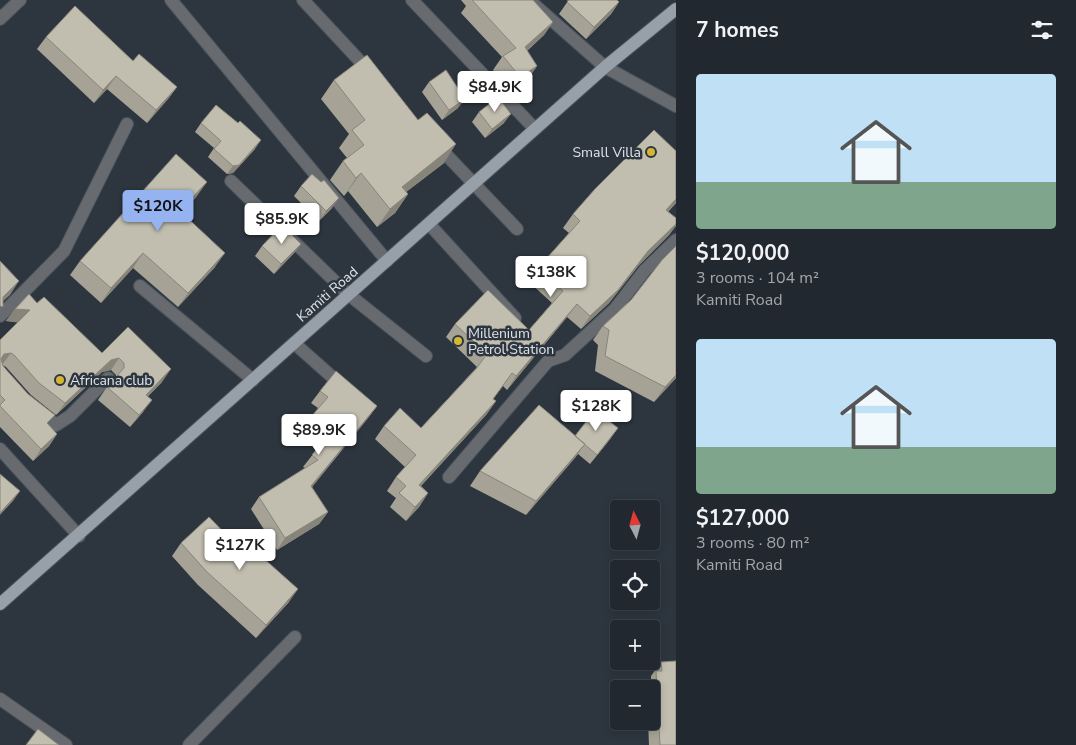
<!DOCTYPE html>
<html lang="en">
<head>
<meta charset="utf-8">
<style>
	body { margin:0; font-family:"Nunito Sans",sans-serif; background:#2e343b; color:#f1f3f6; height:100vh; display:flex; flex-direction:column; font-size:19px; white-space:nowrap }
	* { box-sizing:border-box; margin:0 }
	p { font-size:16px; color:#a2a6aa }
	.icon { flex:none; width:28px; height:28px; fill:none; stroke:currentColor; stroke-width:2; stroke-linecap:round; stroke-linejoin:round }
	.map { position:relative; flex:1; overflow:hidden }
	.details { display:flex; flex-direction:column; background:#22282f; width:400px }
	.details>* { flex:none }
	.needle { width:32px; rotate:354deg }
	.tools { position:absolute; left:610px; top:500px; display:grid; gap:10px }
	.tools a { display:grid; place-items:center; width:50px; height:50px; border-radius:5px; background:#22282f; box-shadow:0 2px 8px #0003,0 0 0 1px #3f444b; font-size:25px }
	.price { position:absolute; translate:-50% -42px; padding:0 11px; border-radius:5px; background:#fff; color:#222; font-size:16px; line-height:32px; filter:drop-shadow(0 1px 2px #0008) }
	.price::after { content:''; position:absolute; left:50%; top:30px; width:15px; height:11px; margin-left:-8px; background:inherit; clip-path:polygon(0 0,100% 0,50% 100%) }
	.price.selected { background:#95b2f1; color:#111 }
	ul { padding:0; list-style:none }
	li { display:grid; align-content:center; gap:10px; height:265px; padding:0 20px }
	li span { display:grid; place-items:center; height:155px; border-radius:5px; color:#555 }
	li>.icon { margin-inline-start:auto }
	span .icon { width:90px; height:90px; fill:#fffc; stroke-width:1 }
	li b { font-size:21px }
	h2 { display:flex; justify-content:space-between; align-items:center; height:60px; padding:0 20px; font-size:21px }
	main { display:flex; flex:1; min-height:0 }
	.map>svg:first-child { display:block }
</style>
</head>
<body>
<main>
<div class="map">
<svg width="676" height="745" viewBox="0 0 676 745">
	<rect width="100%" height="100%" fill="#2d363f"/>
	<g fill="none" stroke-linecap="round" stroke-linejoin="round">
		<g stroke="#49525a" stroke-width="14">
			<path id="minor" d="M171,0L387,261
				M303,0L371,73
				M412,0L535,129
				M529,0L605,67L676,106
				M0,19L20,0
				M437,145L517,229
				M231,181L348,294L426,356
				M429,224L515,318
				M140,286L253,380
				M0,316L64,251L127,124
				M294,343L339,383
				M39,411L56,425L70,416L108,378
				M0,449L79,536
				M449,477L548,361L565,355L615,309L645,270L676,240
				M0,699L66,745
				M189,745L295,637"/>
		</g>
		<g stroke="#49525a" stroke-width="14">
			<path id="major" d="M0,604L605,67L676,9"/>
		</g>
		<use href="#minor" stroke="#676b70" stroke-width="12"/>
		<use href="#major" stroke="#97a0a9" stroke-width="12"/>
	</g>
	<path fill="#a6a396" d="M461,0H533L553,22L544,35L527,51L537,66L527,80L510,91L493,70L502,57L461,13L466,6Z
		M567,0H617L619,2L611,14L586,39L559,14L568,1Z
		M46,37L133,61L177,87L168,99L147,123L107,89L94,103L37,49Z
		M334,80L444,163L406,192L408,194L395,213L377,227L348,191L344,196L330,180L343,161L347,158L339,148L349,134L321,99Z
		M429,82L458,108L442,120L422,92Z
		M479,112L504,123L485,138L472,122Z
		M201,123L255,149L233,173L227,174L208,157L214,148L195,132Z
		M676,151V203L668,212L670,234L639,265L609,303L581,329L567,317L507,390L503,386L493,399L496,401L486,415L421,486L428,493L419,507L406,521L390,507L396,498L387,491L396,477L405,467L375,439L384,426L421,428L477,367L446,337L455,324L529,330L552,303L528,281L538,268L569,233L563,228L573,214Z
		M301,186L332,208L319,221L294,196Z
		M197,196L182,213L215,267L178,307L133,268L101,303L70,275L80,261Z
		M301,244L294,253L274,274L255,256L262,246Z
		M631,300L676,378L654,402L595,371L598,345L593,340L603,326Z
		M37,303L102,353L128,327L162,382L148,396L143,412L130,427L98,400L107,387L116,377V375L111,370L102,372L56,415L31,395L6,367L2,365L48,424L57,434L49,446L33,461L0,427V340L18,322L6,321L15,309Z
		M320,391L377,406L368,418L312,487L328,512L319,524L277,550L251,509L259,497L305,468L303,467L321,444L303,429L318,408L311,403Z
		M575,436L611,438L590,464L578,454L526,515L470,486L480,471Z
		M181,543L289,602L256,638L198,585L172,556Z
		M661,662L676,745H649L648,721H651V689H646V685L651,679V676Z"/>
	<path fill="#87847a" d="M619,2L611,14L586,39L594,27Z
		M553,22L544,35L515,61L525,47Z
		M537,66L527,80L510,91L520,77Z
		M116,76L107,89L94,103L103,90Z
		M177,87L168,99L147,123L156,110Z
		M465,99L458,108L442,120L449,110Z
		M511,114L504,123L485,138L492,129Z
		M261,140L255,149L233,173L227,174L233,166Z
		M456,144L444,163L389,205L402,187Z
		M361,173L348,191L344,196L356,178Z
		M207,182L197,196L170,226L180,211Z
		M408,194L395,213L377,227L390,209Z
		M339,198L332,208L319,221L326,211Z
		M676,199V203L656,223L666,210Z
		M676,224V226L670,234L639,265L609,303L581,329L590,316L648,251Z
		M301,244L294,253L274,274L281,264Z
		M143,253L133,268L101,303L111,288Z
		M225,253L215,267L178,307L188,293Z
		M19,281L10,295L0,304L3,297Z
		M577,304L567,317L507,390L516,376Z
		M15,309L30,310L21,323L6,321Z
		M11,353L2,365L0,360L4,354Z
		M119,358L111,370L102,372L56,415L65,403L111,360Z
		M171,369L162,382L138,407L146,395Z
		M676,375V378L654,402L665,387Z
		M152,400L143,412L130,427L139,415Z
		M496,401L486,415L409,498L419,485Z
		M377,406L368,418L303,498L311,486Z
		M618,428L611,438L590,464Z
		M57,434L49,446L33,461L41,449Z
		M585,444L575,458L526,515L536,501Z
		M20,491L13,501L0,515V513Z
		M428,493L419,507L406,521L415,507Z
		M328,512L319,524L277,550L285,538Z
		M298,589L289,602L256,638L266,625Z"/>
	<path fill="#c1bdaf" stroke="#87847a" d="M472,0H533L553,22L525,47L537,66L520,77L503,56L516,48Z
		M569,0H617L619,2L594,27L567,2Z
		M75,6L133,61L139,54L177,87L156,110L116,76L103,90L46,37Z
		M367,55L418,120L427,113L456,144L402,187L408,194L390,209L361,173L356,178L343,161L364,145L352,130L365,120L334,80Z
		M446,70L465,99L449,110L429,82Z
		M498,97L511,114L492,129L479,112Z
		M216,105L238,123L240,121L261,140L239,165L233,166L214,149L221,141L201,123Z
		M654,130L676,151V199L666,210L676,218V224L648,251L618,290L590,316L577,304L516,376L512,373L493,399L496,401L419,485L428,493L415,507L399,493L406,486L396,477L416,455L384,426L400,408L421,428L476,369L487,354L455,324L488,290L529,330L563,291L538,268L580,221L573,214L595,189Z
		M176,154L207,182L180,211L225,253L188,293L143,253L111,288L80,261Z
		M312,174L321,182L324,180L339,198L326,211L301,186Z
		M282,225L301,244L281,264L262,246Z
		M676,246V375L665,387L605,356L609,330L603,326L631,300L662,260Z
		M0,261L19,281L3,297V307L0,306Z
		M29,294L37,303L44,297L102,353L128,327L171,369L146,395L152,400L139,415L107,387L124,368V363L119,358L111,360L65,403L39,383L14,355L11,353L4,354L1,359L3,366L28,394L55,415L47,423L57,434L41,449L0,406V405L5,400L0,395V340L30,310L15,309Z
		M336,371L377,406L311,486L328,512L285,538L259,497L318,460L312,455L330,432L311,417L328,397L320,391Z
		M539,405L585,444L536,501L480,471Z
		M595,410L618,428L597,455L575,436Z
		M0,474L20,491L0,513Z
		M209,517L245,554L251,547L298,589L266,625L207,572L181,543Z
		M676,661V745H660L656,671H662L661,662Z
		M38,729L59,745H26Z"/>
	<g fill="#d4b635" stroke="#2d363f" stroke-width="2">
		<circle cx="651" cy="152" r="5"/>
		<circle cx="458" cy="341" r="5"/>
		<circle cx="60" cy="380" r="5"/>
	</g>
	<g text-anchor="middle" stroke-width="5" stroke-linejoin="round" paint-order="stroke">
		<g font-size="14" fill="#dee3e9" stroke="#2d363f" text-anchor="start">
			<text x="641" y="157" text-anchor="end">Small Villa</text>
			<text x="468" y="338">Millenium<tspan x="468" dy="16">Petrol Station</tspan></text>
			<text x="70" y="385">Africana club</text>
		</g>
		<g font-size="14" fill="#dee3e9" stroke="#2d363f">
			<text transform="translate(327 294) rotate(-41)" y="5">Kamiti Road</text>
		</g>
	</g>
</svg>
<div class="tools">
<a><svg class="needle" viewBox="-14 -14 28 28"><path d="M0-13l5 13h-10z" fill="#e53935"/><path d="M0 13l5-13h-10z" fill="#a2a6aa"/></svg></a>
<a><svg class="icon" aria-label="locate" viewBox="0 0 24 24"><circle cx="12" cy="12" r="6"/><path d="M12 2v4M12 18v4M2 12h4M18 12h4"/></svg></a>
<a>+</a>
<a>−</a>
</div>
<b class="price" style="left:495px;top:113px">$84.9K</b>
<b class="price selected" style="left:158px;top:232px">$120K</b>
<b class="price" style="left:282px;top:245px">$85.9K</b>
<b class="price" style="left:551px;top:298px">$138K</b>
<b class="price" style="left:596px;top:432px">$128K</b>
<b class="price" style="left:319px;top:456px">$89.9K</b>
<b class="price" style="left:240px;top:571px">$127K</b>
</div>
<section class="details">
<h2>7 homes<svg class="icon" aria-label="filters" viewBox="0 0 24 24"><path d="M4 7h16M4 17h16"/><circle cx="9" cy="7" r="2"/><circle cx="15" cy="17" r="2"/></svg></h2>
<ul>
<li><span style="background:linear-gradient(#bfe0f5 70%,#7fa58c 0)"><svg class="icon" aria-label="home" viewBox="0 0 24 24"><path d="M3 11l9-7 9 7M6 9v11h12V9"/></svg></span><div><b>$120,000</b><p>3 rooms · 104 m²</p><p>Kamiti Road</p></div></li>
<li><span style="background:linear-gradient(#bfe0f5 70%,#7fa58c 0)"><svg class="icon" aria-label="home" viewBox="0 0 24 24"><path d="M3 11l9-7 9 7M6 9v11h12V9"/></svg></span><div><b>$127,000</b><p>3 rooms · 80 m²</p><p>Kamiti Road</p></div></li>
</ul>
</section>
</main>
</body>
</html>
